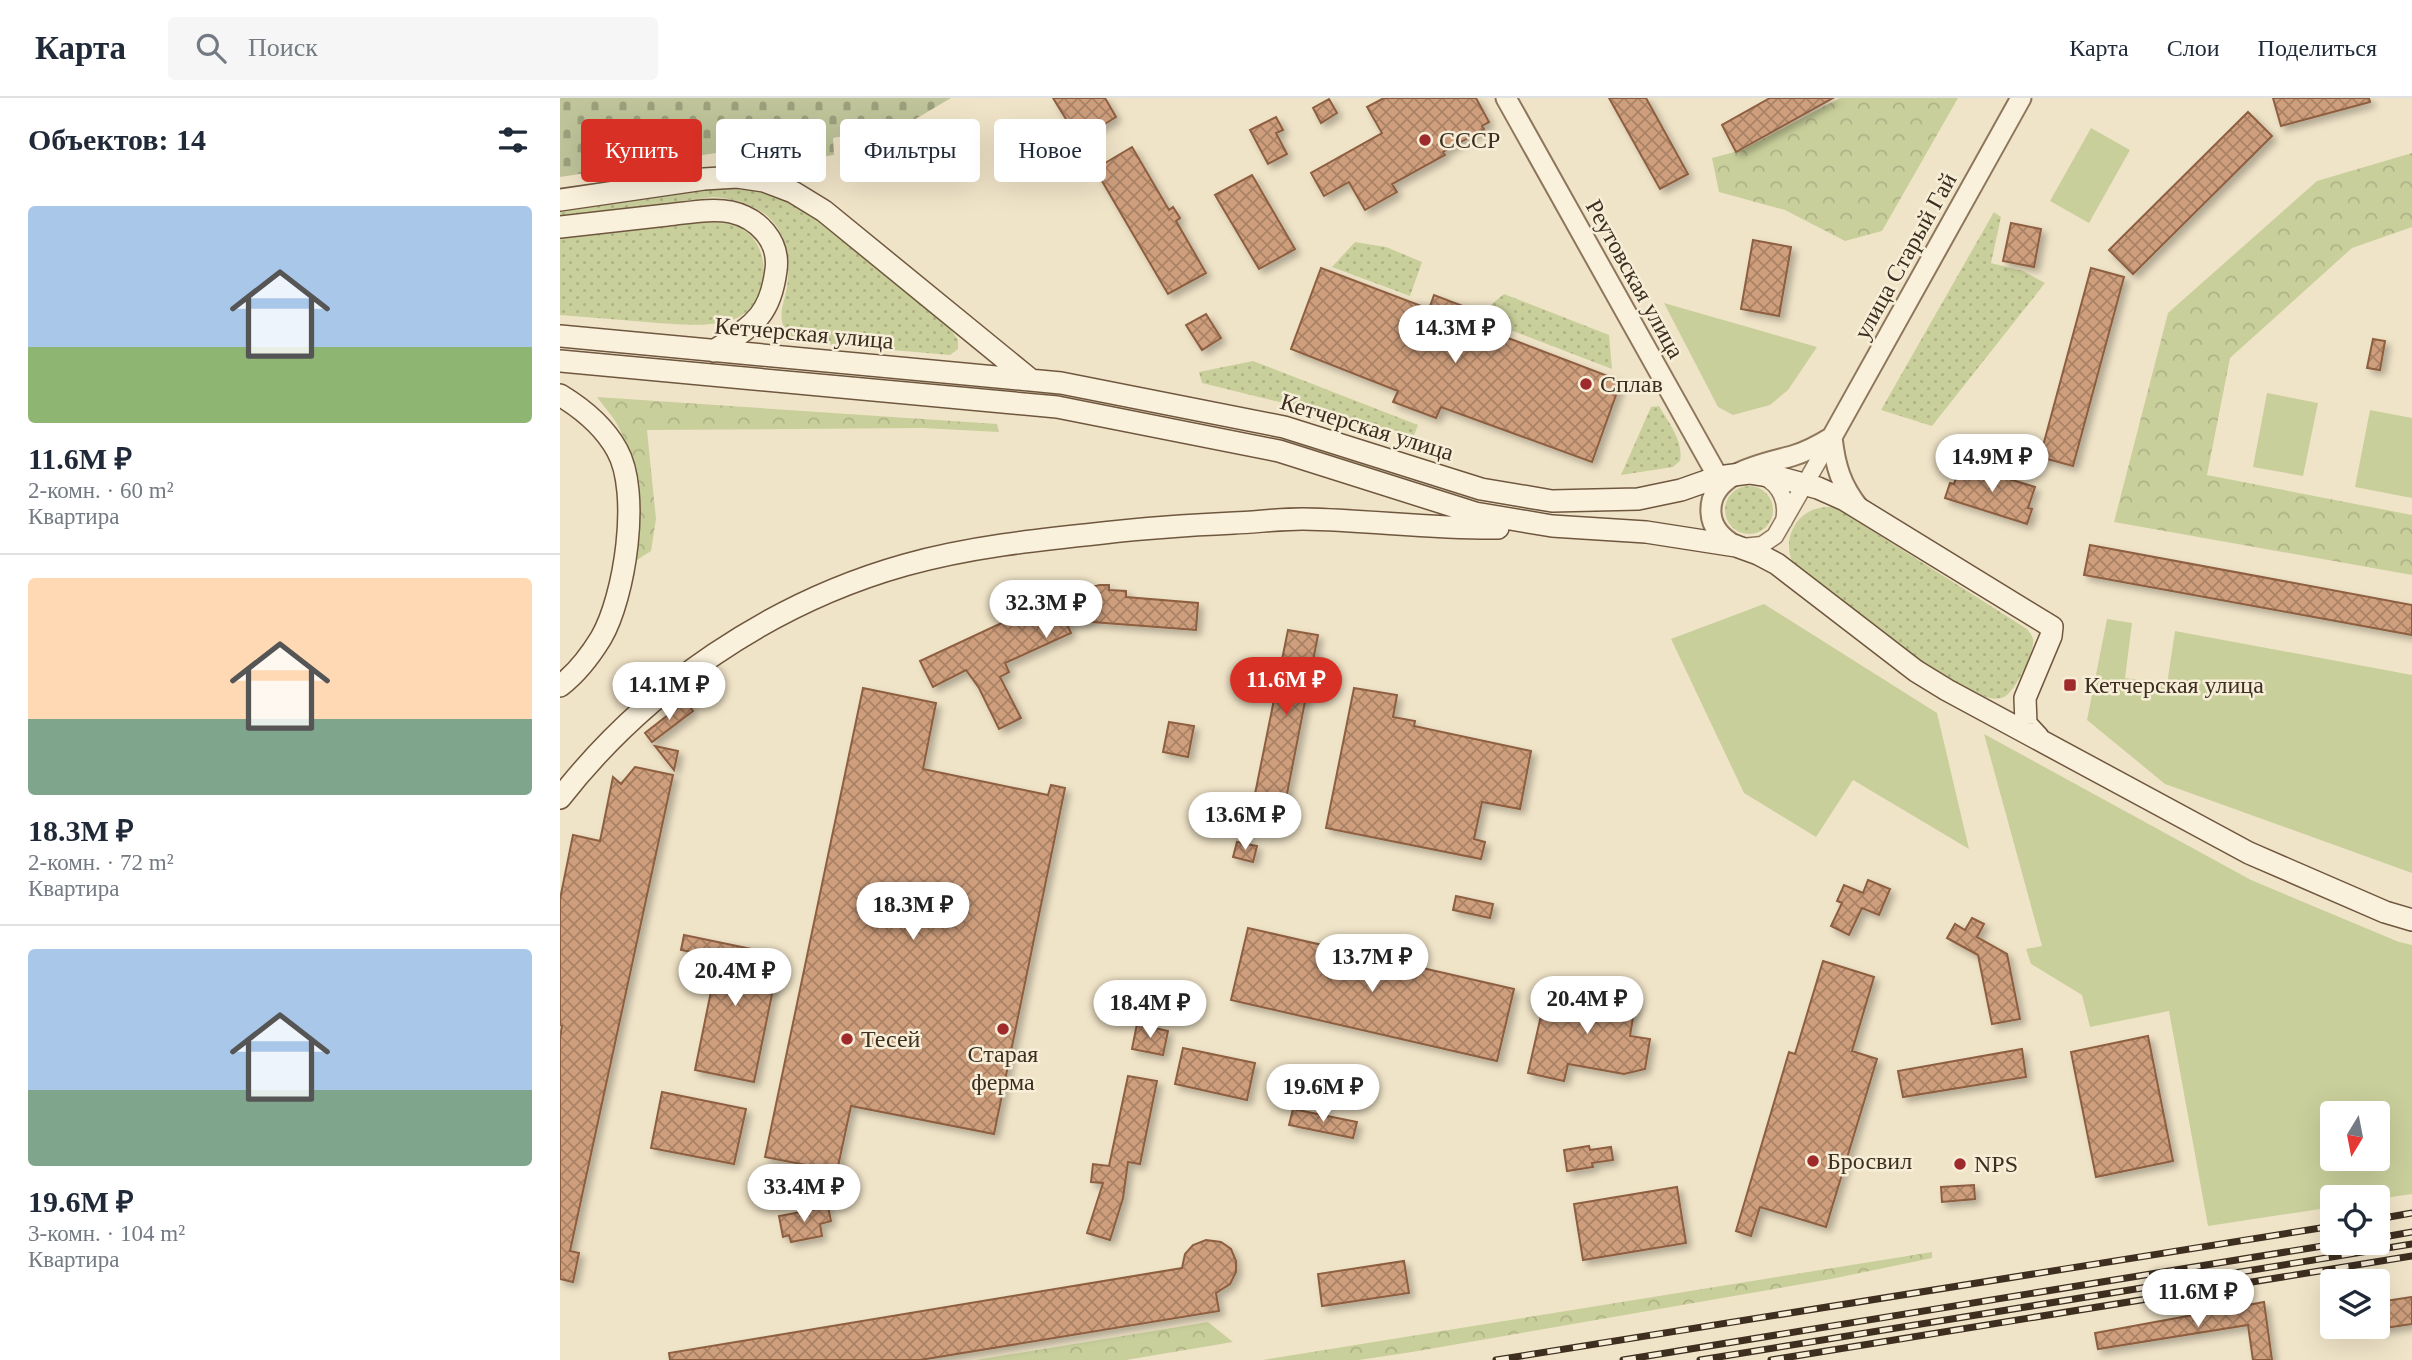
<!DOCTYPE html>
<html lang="ru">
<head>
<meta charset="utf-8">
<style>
	body { margin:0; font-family:"Times New Roman",serif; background:#f6f6f7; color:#1f2937; height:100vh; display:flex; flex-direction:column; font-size:26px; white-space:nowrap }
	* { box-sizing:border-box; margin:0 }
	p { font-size:23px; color:#747a83 }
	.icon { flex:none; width:38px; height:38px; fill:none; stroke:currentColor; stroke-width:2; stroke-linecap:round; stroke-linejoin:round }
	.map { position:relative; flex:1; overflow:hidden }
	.panel { display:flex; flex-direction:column; background:#fff; width:560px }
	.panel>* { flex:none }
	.hud { position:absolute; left:21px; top:21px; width:665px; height:63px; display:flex; gap:14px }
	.needle { width:46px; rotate:190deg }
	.fabs { position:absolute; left:1760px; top:1003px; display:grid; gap:14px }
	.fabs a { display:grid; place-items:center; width:70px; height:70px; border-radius:7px; background:#fff; box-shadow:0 7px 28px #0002; font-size:35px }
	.price { position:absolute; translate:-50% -60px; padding:0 16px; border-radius:24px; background:#fff; color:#222; font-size:23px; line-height:46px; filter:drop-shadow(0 2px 4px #0008) }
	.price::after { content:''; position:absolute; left:50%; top:42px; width:21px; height:16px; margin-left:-10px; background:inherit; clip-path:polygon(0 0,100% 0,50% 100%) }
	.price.on { background:#d93025; color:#fff }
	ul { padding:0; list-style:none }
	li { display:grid; align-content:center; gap:14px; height:371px; padding:0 28px }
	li+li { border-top:2px solid #e0e1e3 }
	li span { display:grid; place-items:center; height:217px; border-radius:7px; color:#555 }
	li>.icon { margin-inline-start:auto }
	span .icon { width:126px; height:126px; fill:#fffc; stroke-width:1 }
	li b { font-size:30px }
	h2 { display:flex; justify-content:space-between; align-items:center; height:84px; padding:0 28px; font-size:30px }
	.tag { padding:0 24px; border-radius:7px; background:#fff; box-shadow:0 7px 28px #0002; font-size:24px; line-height:63px }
	.tag.on { background:#d93025; color:#fff }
	header { display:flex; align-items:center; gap:42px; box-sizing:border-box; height:98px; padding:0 35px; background:#fff; border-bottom:2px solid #e0e1e3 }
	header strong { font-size:33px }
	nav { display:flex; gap:38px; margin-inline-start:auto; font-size:24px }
	.search { width:490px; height:63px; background:#f6f6f7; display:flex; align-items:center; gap:18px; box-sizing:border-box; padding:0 24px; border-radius:7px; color:#747a83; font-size:26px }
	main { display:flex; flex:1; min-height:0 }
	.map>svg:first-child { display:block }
</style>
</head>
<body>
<header>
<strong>Карта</strong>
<div class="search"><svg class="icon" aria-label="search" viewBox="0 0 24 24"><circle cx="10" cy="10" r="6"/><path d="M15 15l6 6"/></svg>Поиск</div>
<nav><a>Карта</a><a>Слои</a><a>Поделиться</a></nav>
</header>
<main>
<section class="panel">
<h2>Объектов: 14<svg class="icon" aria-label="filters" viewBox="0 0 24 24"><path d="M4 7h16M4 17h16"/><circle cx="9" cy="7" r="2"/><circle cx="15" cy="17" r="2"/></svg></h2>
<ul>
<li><span style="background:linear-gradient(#a9c7e8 65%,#8fb573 0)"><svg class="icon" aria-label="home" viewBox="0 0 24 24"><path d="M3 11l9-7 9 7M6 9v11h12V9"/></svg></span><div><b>11.6M ₽</b><p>2-комн. · 60 m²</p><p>Квартира</p></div></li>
<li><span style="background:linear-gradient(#ffd9b3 65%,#7fa58c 0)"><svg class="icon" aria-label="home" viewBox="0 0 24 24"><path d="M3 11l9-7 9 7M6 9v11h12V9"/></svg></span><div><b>18.3M ₽</b><p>2-комн. · 72 m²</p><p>Квартира</p></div></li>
<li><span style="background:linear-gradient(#a9c7e8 65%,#7fa58c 0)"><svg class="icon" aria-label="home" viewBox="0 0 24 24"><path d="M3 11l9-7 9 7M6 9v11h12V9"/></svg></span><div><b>19.6M ₽</b><p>3-комн. · 104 m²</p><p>Квартира</p></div></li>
</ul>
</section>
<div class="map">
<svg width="1852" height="1262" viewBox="0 0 1852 1262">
	<defs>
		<pattern id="grass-dots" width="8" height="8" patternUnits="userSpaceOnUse" patternTransform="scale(1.75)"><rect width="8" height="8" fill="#c9cf9b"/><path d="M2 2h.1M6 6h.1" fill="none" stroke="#aeb285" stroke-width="1.8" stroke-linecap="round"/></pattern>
		<pattern id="forest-crowns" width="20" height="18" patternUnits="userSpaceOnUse" patternTransform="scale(1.75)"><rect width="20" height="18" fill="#c9cf9b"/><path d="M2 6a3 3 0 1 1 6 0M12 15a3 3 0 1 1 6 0" fill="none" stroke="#aeb285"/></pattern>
		<pattern id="cemetery-stones" width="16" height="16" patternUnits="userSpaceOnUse" patternTransform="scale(1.75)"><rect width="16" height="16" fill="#bfc49a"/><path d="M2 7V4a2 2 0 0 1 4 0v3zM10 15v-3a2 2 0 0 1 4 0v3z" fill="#9ca07d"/></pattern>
		<pattern id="building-cross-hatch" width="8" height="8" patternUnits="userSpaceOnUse" patternTransform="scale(1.75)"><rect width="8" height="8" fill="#cf9f7d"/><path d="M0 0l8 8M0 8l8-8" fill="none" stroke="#a98266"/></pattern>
		<filter id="shadow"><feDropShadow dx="4.5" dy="4.5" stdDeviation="3.5" flood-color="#0004"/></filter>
	</defs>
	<rect width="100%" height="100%" fill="#f0e4c8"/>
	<path fill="url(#grass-dots)" d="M147,89L199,91L228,101L258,120L389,229L398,242V251L390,257L229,243C214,211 226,210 228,179C232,127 202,103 153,99L0,120V110Z
		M1434,114L1441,119L1431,165L1463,173L1485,185L1372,328L1321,312Z
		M144,124C156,125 170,124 181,130C215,149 210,210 172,222C146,230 114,226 86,224C58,222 29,219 0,217V139Z
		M795,144L826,149L862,164L850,198L772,169Z
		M944,196L1049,237L1052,271L916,219Z
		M693,263L858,327L854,337L642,285L639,274Z
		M1099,308C1108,324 1124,343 1120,363L1113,369L1061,377L1091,309Z
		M1165 412a24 24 0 1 1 48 0a24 24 0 1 1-48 0Z
		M1272,409L1281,413L1467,531C1470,535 1472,537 1473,541C1475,553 1457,589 1447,597C1441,602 1433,601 1426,599C1387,583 1250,498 1232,463C1227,451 1228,438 1235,427C1243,414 1257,408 1272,409Z"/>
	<path fill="url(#forest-crowns)" d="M1280,0H1398L1322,133L1285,143L1225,112L1159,94L1152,60L1182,52Z
		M1852,55V129L1792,150L1670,260L1647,377L1852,417V477L1554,424L1608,215L1757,83Z
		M37,299L437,326L439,334L363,330L87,332L96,421L91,453L77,462C80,417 80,372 59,330C54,319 44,309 37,299Z
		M1372,1154V1160L1271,1181L852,1254L799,1262H703Z
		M648,1224L673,1244L566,1262H416Z"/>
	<path fill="url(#cemetery-stones)" d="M0,0H391L347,26L273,40L274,57L188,69L175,52L0,79Z"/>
	<path fill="#c9cf9b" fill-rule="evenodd" d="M1531,30L1570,52L1529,125L1490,103Z
		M1104,205L1257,249L1228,292L1210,307L1173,317L1158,309Z
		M1707,295L1758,305L1743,378L1693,369Z
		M1810,312L1852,320V400L1795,389Z
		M1204,506L1377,615L1409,751L1293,682L1256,739L1184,695L1111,541Z
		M1547,521L1572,525L1565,580L1607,586L1615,533L1852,577V775L1605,686L1527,622Z
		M1424,636L1691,782L1839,844L1852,847V1096L1818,1101V1099H1773V1109L1648,1128L1609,913L1530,929L1522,897L1471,866L1466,851L1482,848ZM1773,1015H1818V1060H1773Z"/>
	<path fill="url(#building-cross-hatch)" stroke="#8d5f41" stroke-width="2" filter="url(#shadow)" d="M493,0H545L556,19L519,42Z
		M824,0H916L929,24L922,28L924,31L883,54L885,57L832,86L837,94L805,112L789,84L764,98L751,75L822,35L807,9Z
		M1049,0H1086L1128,76L1100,91Z
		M1210,0H1273L1176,54L1162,27Z
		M1713,0H1809L1810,4L1721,28Z
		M769,1L777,15L761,25L753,10Z
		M1688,14L1712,38L1573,176L1549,152Z
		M716,19L723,32L716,35L727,56L708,66L690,32Z
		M572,49L609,112L613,109L620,120L616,123L646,175L608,196L535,71Z
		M692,77L735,151L699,171L655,97Z
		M1451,125L1481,131L1474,169L1443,163Z
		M1193,142L1231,149L1219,218L1181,211Z
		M761,170L869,211L874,197L916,213L911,226L1061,283L1032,364L881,309L876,320L833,304L838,293L731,251Z
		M1531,170L1564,179L1513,368L1480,359Z
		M646,216L661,240L642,252L626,227Z
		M1813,241L1825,243L1820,272L1807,270Z
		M1400,366L1475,389L1468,410L1472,411L1467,426L1385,400L1390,385L1394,386Z
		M1530,447L1852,507V537L1524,477Z
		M540,487H549V492L566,493V499L638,505L636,532L505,522L511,535L445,565L449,574L440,579L461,620L439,631L419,590L406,572L373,589L360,563L495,500L499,508L526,509V490Z
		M728,532L758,537L725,706L694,701Z
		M303,590L376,605L363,671L488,697L491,687L505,690L434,1036L291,1008L277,1073L205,1059Z
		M794,590L837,597L833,619L855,623L854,628L971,653L960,711L922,704L914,741L925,744L921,761L766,730Z
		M126,603L133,613L92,644L85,635Z
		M609,624L634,628L628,659L603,654Z
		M95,648L118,653L114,672Z
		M75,669L113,677L10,1153L19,1155L13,1184L0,1181V939L2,928L0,927V801L13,737L40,743L53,679L61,686Z
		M677,744L697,748L693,764L673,759Z
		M1308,782L1330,791L1319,817L1302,810L1289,837L1271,828L1282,805L1277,803L1284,787L1303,795Z
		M896,798L933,806L930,820L893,812Z
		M1412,820L1424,826L1417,839L1447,856L1460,921L1432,926L1418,857L1387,840L1395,826L1405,832Z
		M688,830L954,891L937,963L671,902Z
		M124,837L220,857L194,984L135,972L158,859L121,852Z
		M1263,863L1314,879L1292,953L1317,961L1266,1129L1200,1109L1191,1138L1176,1133L1229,954L1235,956Z
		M987,891L1036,902L1038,894L1076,901L1070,938L1090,941L1085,971L1064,976L1008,966L1004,983L968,975Z
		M577,926L608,933L603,957L572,951Z
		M1588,938L1613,1063L1536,1079L1511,954Z
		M623,950L695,965L687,1002L615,986Z
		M1462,951L1466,979L1343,999L1338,973Z
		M568,978L597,983L580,1066L568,1064L563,1100L550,1142L527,1135L543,1085L531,1084L533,1066L549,1068Z
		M102,994L186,1011L174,1066L91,1050Z
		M733,1011L797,1024L793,1040L729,1027Z
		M1029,1048L1030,1052L1051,1049L1053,1062L1032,1065L1033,1069L1007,1073L1004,1052Z
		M1414,1087L1415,1101L1382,1104L1381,1089Z
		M1117,1089L1126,1145L1023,1162L1014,1106Z
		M268,1109L271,1123L260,1126L262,1138L231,1144L229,1137L223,1139L219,1118Z
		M646,1142L661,1144L671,1151L676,1163V1174L670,1186L656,1195L659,1213L360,1262H110L109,1255L622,1170L625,1156L633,1147Z
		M844,1163L849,1195L762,1208L758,1176Z
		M1852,1199V1226L1818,1231V1204Z
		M1704,1204L1712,1262H1693L1688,1227L1538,1251L1535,1235Z"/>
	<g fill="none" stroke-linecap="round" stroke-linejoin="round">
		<g stroke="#8d765c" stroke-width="19">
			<path id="minor" d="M1203,378C1221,387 1228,404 1224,423
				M1182,449L1202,447L1215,438L1272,339"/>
		</g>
		<g stroke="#8d765c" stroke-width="23">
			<path id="tertiary" d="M946,0L1162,386
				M1272,339C1275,367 1281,388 1299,410
				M1176,448C1163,441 1152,431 1151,415C1148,375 1203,366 1232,358C1246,354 1259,347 1272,339L1461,0"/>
		</g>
		<g stroke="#6f573f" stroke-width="24">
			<path id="secondary" d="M0,102L144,81L177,79L204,83L233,94L264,113L471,282
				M0,129C36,125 71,121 107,117C128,115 151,110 171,114C198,120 220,143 216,172C210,220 191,228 154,253
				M0,238L501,285L724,329L921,391L992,403L1078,401L1121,392L1158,379L1189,375L1221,380L1258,390L1285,402L1492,529L1491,538L1465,600L1466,626L1478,639
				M0,263L497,309L719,353L915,415L992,428L1086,434L1176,448L1198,456L1217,466L1356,573L1387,592L1689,755L1825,814L1852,822
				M0,297C23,311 44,328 57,352C81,394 65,499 41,540C30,558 17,575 0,588
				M0,700C86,590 210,505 345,467C409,449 476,442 543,435C586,430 630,427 674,425C697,424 720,421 743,421C808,422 873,431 938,430"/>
		</g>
		<use href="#minor" stroke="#faf1dc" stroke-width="16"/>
		<use href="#tertiary" stroke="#faf1dc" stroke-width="19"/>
		<use href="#secondary" stroke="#faf1dc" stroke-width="21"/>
		<g stroke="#3d2e20" stroke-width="7">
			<path id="rail" d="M1818,1121L1852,1115
				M1818,1140L1852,1134
				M936,1262L1773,1128
				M1063,1262L1787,1144
				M1140,1262L1852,1146
				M1211,1262L1852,1158"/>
		</g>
		<use href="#rail" stroke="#f7eed8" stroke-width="4.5" stroke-dasharray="13" stroke-linecap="butt"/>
	</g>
	<g fill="#9e2a2b" stroke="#f7eed8" stroke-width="2.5">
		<circle cx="865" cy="42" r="7"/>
		<circle cx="1026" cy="286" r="7"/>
		<rect x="1503" y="580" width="14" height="14" rx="3.5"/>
		<circle cx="443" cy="931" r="7"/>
		<circle cx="287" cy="941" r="7"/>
		<circle cx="1253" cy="1063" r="7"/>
		<circle cx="1400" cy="1066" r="7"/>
	</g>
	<g text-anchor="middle" stroke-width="5" stroke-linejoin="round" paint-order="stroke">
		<g font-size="24" fill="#3d2e20" stroke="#f7eed8" text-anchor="start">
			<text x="879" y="50">СССР</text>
			<text x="1040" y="294">Сплав</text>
			<text x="1524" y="595">Кетчерская улица</text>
			<text x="301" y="949">Тесей</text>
			<text x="443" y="964" text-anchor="middle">Старая<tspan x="443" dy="28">ферма</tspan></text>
			<text x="1267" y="1071">Бросвил</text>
			<text x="1414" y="1074">NPS</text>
		</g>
		<g font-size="24" fill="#3d2e20" stroke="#f7eed8">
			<text transform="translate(1345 158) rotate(-61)" y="8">улица Старый Гай</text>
			<text transform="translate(1075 181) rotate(61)" y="8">Реутовская улица</text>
			<text transform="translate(244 235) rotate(5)" y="8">Кетчерская улица</text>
			<text transform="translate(807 329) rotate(17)" y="8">Кетчерская улица</text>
		</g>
	</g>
</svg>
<div class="fabs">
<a><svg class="needle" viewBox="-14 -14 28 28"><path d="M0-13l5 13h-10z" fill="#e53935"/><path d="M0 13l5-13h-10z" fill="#747a83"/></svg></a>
<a><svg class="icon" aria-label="locate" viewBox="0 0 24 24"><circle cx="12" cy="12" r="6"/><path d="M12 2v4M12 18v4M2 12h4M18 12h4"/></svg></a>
<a><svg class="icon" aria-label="layers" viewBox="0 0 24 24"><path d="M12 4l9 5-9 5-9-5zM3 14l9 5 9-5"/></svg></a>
</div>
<b class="price" style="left:895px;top:267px">14.3M ₽</b>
<b class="price" style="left:1432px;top:396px">14.9M ₽</b>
<b class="price" style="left:486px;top:542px">32.3M ₽</b>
<b class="price on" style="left:726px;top:619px">11.6M ₽</b>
<b class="price" style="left:109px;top:624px">14.1M ₽</b>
<b class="price" style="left:685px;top:754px">13.6M ₽</b>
<b class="price" style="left:353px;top:844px">18.3M ₽</b>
<b class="price" style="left:812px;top:896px">13.7M ₽</b>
<b class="price" style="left:175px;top:910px">20.4M ₽</b>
<b class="price" style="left:1027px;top:938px">20.4M ₽</b>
<b class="price" style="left:590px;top:942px">18.4M ₽</b>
<b class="price" style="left:763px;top:1026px">19.6M ₽</b>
<b class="price" style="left:244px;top:1126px">33.4M ₽</b>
<b class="price" style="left:1638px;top:1231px">11.6M ₽</b>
<div class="hud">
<a class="tag on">Купить</a>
<a class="tag">Снять</a>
<a class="tag">Фильтры</a>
<a class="tag">Новое</a>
</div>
</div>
</main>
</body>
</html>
